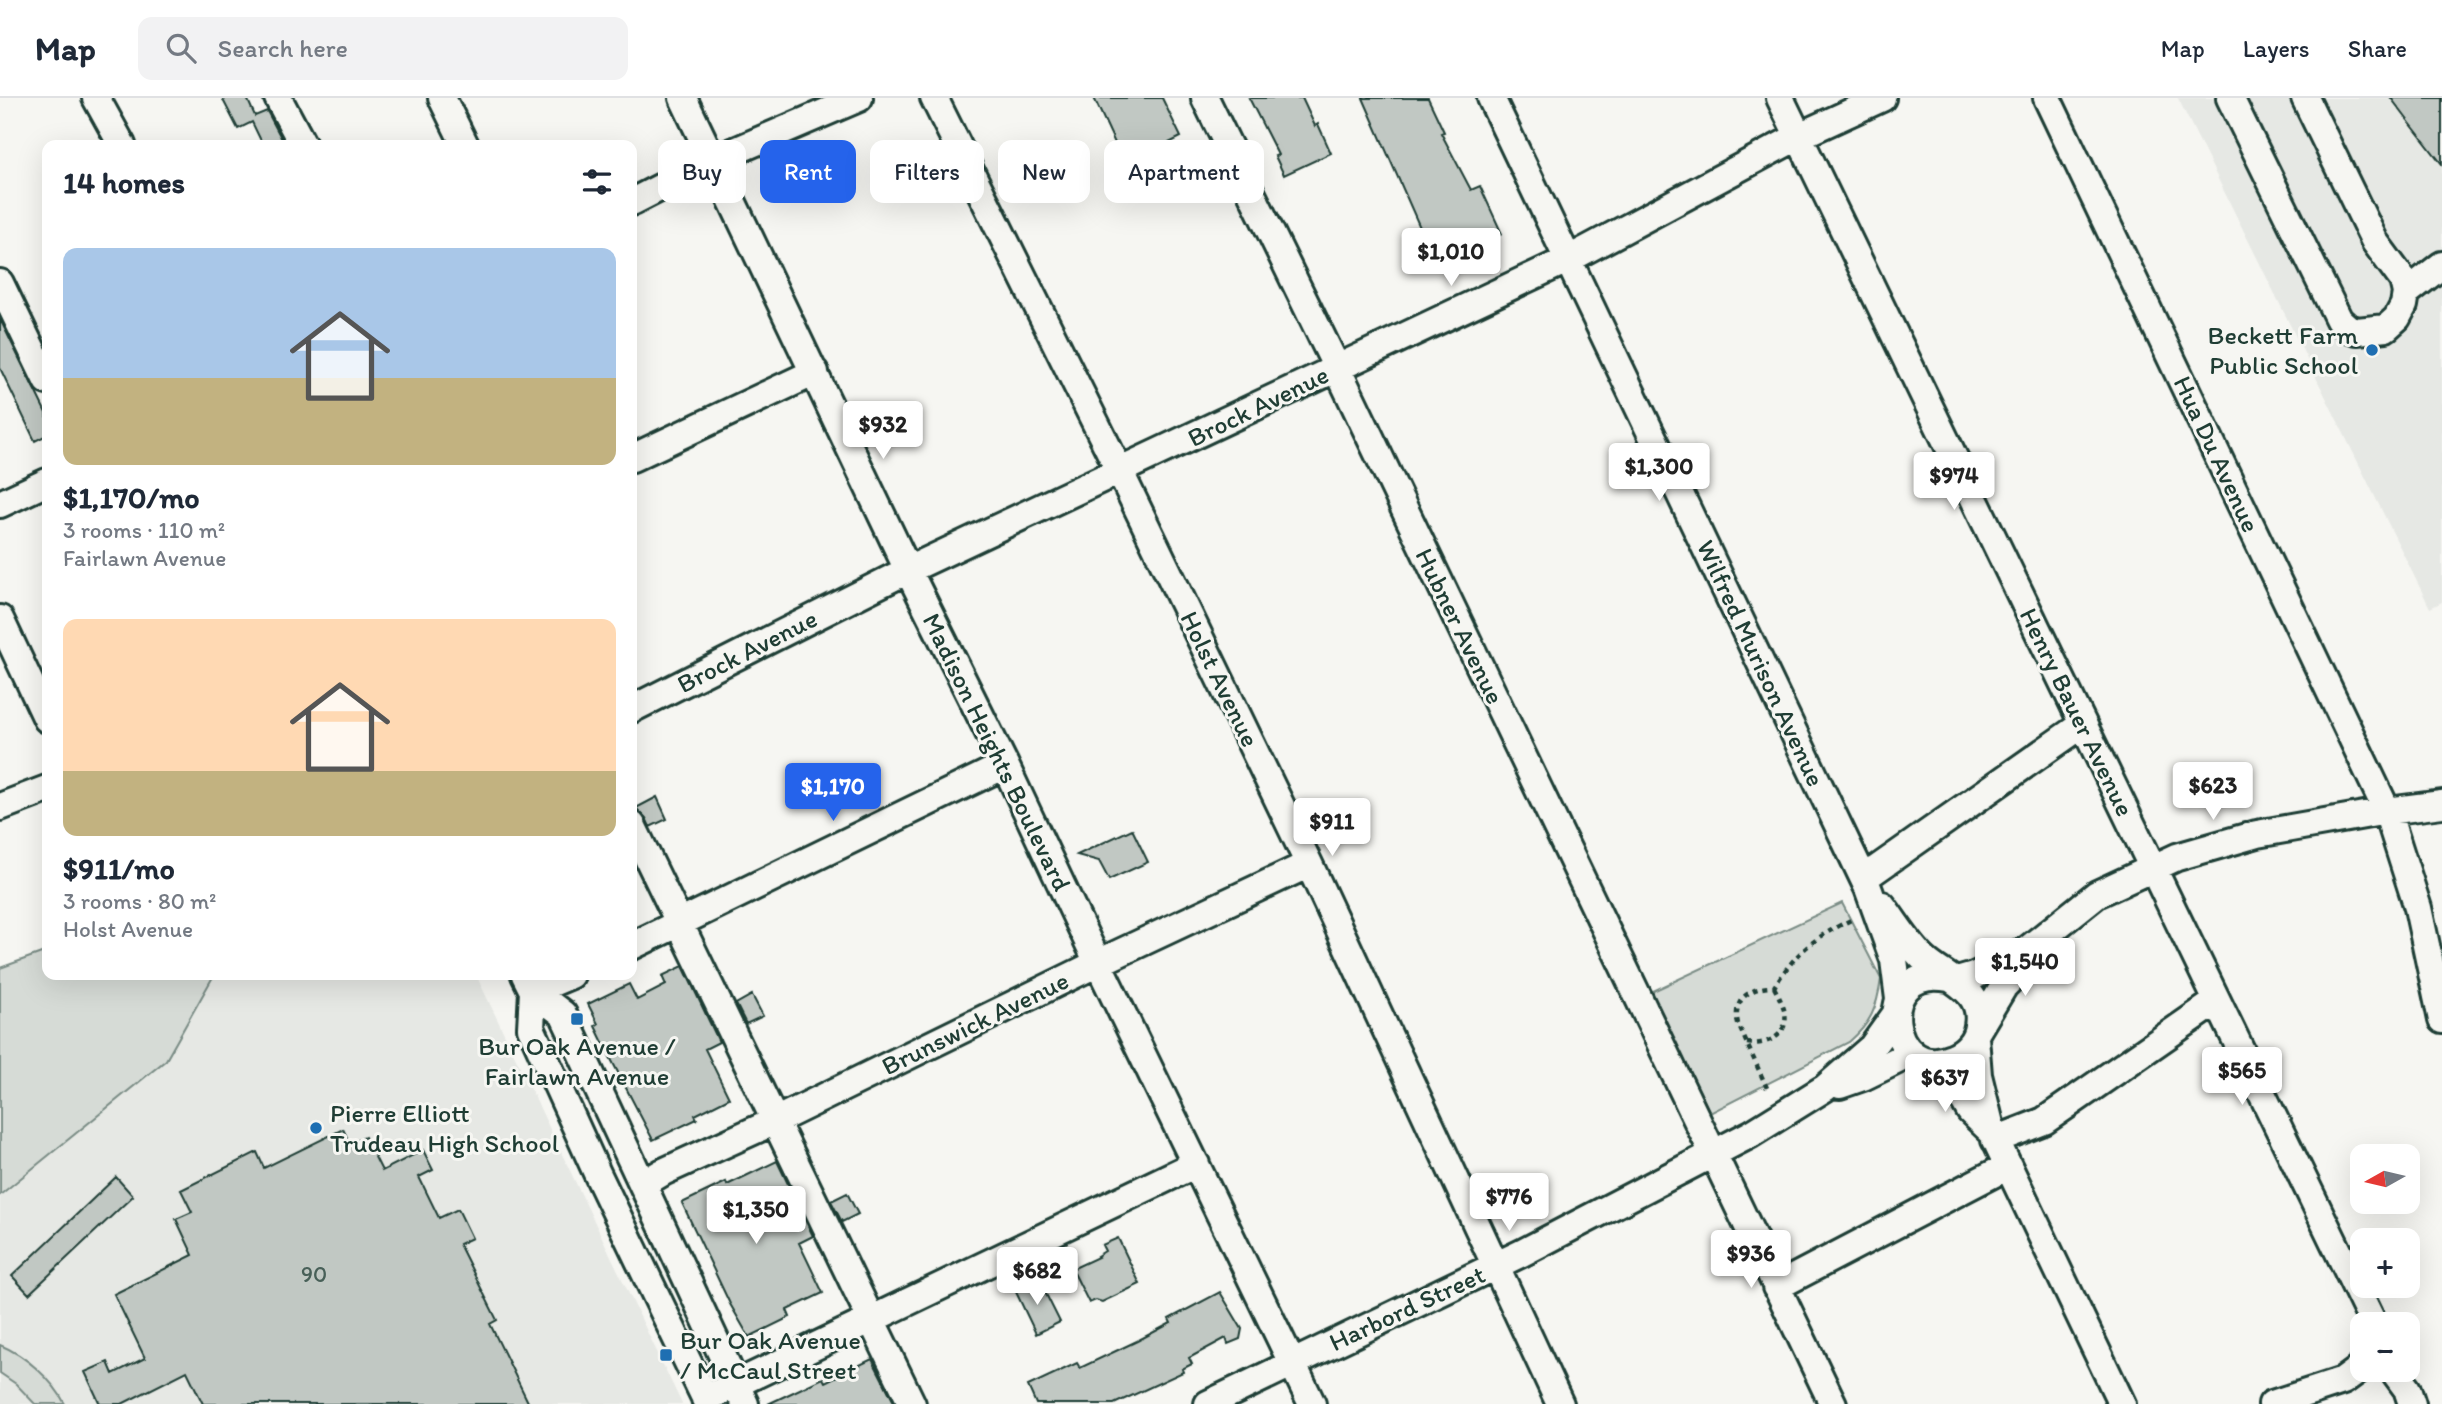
<!DOCTYPE html>
<html lang="en">
<head>
<meta charset="utf-8">
<style>
	body { margin:0; font-family:Itim,sans-serif; background:#f2f2f3; color:#1f2937; height:100vh; display:flex; flex-direction:column; font-size:26px; white-space:nowrap }
	* { box-sizing:border-box; margin:0 }
	p { font-size:23px; color:#747a83 }
	.icon { flex:none; width:38px; height:38px; fill:none; stroke:currentColor; stroke-width:2; stroke-linecap:round; stroke-linejoin:round }
	.map { position:relative; flex:1; overflow:hidden }
	.drawer { position:absolute; left:42px; top:42px; width:595px; height:840px; display:flex; flex-direction:column; background:#fff; border-radius:14px; box-shadow:0 7px 28px #0002 }
	.drawer>* { flex:none }
	.top-card { position:absolute; left:658px; top:42px; width:665px; height:63px; display:flex; gap:14px }
	.needle { width:46px; rotate:262deg }
	.tools { position:absolute; left:2350px; top:1046px; display:grid; gap:14px }
	.tools a { display:grid; place-items:center; width:70px; height:70px; border-radius:14px; background:#fff; box-shadow:0 7px 28px #0002; font-size:35px }
	.price { position:absolute; translate:-50% -60px; padding:0 16px; border-radius:7px; background:#fff; color:#222; font-size:23px; line-height:46px; filter:drop-shadow(0 2px 4px #0008) }
	.price::after { content:''; position:absolute; left:50%; top:42px; width:21px; height:16px; margin-left:-10px; background:inherit; clip-path:polygon(0 0,100% 0,50% 100%) }
	.price.active { background:#2563eb; color:#fff }
	ul { padding:0; list-style:none }
	li { display:grid; align-content:center; gap:14px; height:371px; padding:0 21px }
	li span { display:grid; place-items:center; height:217px; border-radius:14px; color:#555 }
	li>.icon { margin-inline-start:auto }
	span .icon { width:126px; height:126px; fill:#fffc; stroke-width:1 }
	li b { font-size:30px }
	h2 { display:flex; justify-content:space-between; align-items:center; height:84px; padding:0 21px; font-size:30px }
	.chip { padding:0 24px; border-radius:14px; background:#fff; box-shadow:0 7px 28px #0002; font-size:24px; line-height:63px }
	.chip.active { background:#2563eb; color:#fff }
	header { display:flex; align-items:center; gap:42px; box-sizing:border-box; height:98px; padding:0 35px; background:#fff; border-bottom:2px solid #e0e1e3 }
	header strong { font-size:33px }
	nav { display:flex; gap:38px; margin-inline-start:auto; font-size:24px }
	.search { width:490px; height:63px; background:#f2f2f3; display:flex; align-items:center; gap:18px; box-sizing:border-box; padding:0 24px; border-radius:14px; color:#747a83; font-size:26px }
	.map>svg:first-child { display:block }
</style>
</head>
<body>
<header>
<strong>Map</strong>
<div class="search"><svg class="icon" aria-label="search" viewBox="0 0 24 24"><circle cx="10" cy="10" r="6"/><path d="M15 15l6 6"/></svg>Search here</div>
<nav><a>Map</a><a>Layers</a><a>Share</a></nav>
</header>
<div class="map">
<svg width="2442" height="1306" viewBox="0 0 2442 1306">
	<rect width="100%" height="100%" fill="#f6f6f2"/>
	<filter id="ink" filterUnits="userSpaceOnUse"><feTurbulence type="fractalNoise" baseFrequency=".0143" numOctaves="2"/><feDisplacementMap in="SourceGraphic" scale="14" xChannelSelector="R" yChannelSelector="G"/><feConvolveMatrix kernelMatrix="1 2 1 2 8 2 1 2 1" color-interpolation-filters="sRGB"/></filter>
	<g filter="url(#ink)">
		<path fill="#e6e8e4" d="M2178,0H2442V504L2430,510Z
			M214,877H476L682,1306H0V1097L166,962Z"/>
		<path fill="#d6dbd6" stroke="#7a8c85" stroke-width="2" d="M1842,805L1881,881C1877,910 1871,925 1849,944L1710,1015L1651,894Z
			M47,853V877H214L166,962L0,1097V870Z
			M0,1247C25,1257 53,1282 65,1306H35L16,1286L0,1275Z"/>
		<path fill="#c1c8c3" stroke="#1f3d34" stroke-width="2" d="M222,0H247L255,18L267,13L285,47H263L252,24L238,31Z
			M1094,0H1162L1181,39L1125,67Z
			M1249,0H1302L1315,28L1318,26L1331,55L1284,77L1275,58L1278,57Z
			M1363,0H1428L1444,34L1441,35L1471,92L1480,88L1502,136L1443,164L1438,154L1432,157Z
			M2391,0H2442V66L2410,25Z
			M0,221L47,317V337L35,343L0,270Z
			M657,699L667,721L650,729L646,720L636,710Z
			M1132,731L1148,764L1109,782L1099,763L1077,757Z
			M683,868L719,944L705,951L729,1000L695,1017L697,1021L653,1042L611,961L595,928L598,926L588,906L629,886L637,902L666,887L662,878Z
			M752,897L763,918L746,926L736,906Z
			M343,1031L350,1046L365,1039L382,1073L423,1052L433,1072L419,1079L439,1120L458,1111L472,1140L459,1146L497,1222L490,1226L529,1306H203L187,1273L122,1306H100L85,1274L108,1264L113,1276L145,1260L114,1196L193,1157L176,1121L192,1114L181,1092L257,1054L264,1070Z
			M777,1063L813,1138L799,1145L823,1195L787,1212L790,1219L749,1239L730,1206L682,1105L726,1084L727,1087Z
			M116,1079L133,1098L29,1196L12,1178Z
			M847,1095L858,1116L842,1124L831,1103Z
			M1118,1140L1140,1186L1102,1204L1096,1202L1089,1205L1072,1171L1098,1159L1097,1158L1105,1153L1102,1147Z
			M1030,1185L1032,1190L1041,1186L1060,1224L1036,1236L1015,1192Z
			M1220,1194L1242,1231L1240,1241L1228,1246L1226,1240L1189,1260L1192,1266L1182,1271L1183,1274L1114,1306H1036L1028,1288L1077,1265L1080,1270L1137,1243L1171,1225L1169,1221Z
			M872,1261L895,1306H768L823,1280L825,1284Z"/>
		<g fill="none" stroke-linecap="round" stroke-linejoin="round">
			<g stroke="#1f3d34" stroke-width="32">
				<path id="minor" d="M96,0L122,47
					M278,0L303,47
					M442,0L465,47
					M683,0L908,472L1005,667L1098,865L1312,1306
					M934,0L1120,374L1309,766L1560,1306
					M1205,0L1337,270L1833,1306
					M1491,0L1868,790L1894,862L1899,901
					M1780,0L2374,1227
					M2047,0L2387,713L2418,810L2442,922
					M2230,0L2339,222L2348,230L2357,233L2386,230L2397,220L2404,207L2406,195L2403,182L2375,144L2305,0
					M632,104L714,62L859,0
					M0,185L47,283
					M2406,195L2442,167
					M632,360L815,274
					M0,406L47,384
					M0,521L47,621
					M632,611L908,472L1569,161L1799,38L1882,0
					M0,709L47,691
					M632,727L912,1306
					M1864,780L2083,626
					M1882,807C1895,824 1910,849 1925,862C1947,882 1985,891 1978,928C1976,942 1966,954 1952,959C1888,987 1869,865 1949,880
					M632,848L1005,667
					M525,877L533,893L563,916L745,1306
					M1957,883L1974,878L2027,852L2097,796L2177,759L2257,736L2387,713L2442,706
					M533,893L531,930L597,1075L708,1306
					M533,893L571,877
					M1977,933L2004,888L2024,868L2027,852
					M1975,939L1978,977L1992,1034L2122,1306
					M1936,963L1952,981L1970,1013L1992,1034
					M1840,987L1863,979L1912,955
					M1995,1042L2044,1023L2217,903
					M643,1086L663,1074L775,1023L1098,865L1309,766
					M1776,1189L2008,1068
					M2393,1272L2407,1291L2412,1306
					M705,1301L1196,1066
					M1208,1306L1522,1155L1751,1036L1825,990L1872,949L1895,917
					M2272,1306L2343,1283L2362,1269"/>
			</g>
			<path stroke="#1f3d34" stroke-width="4.5" stroke-dasharray="5 5" stroke-linecap="butt" d="M1747,945C1766,948 1789,938 1785,915C1783,906 1778,897 1774,889
				M1767,990L1738,926C1732,900 1751,889 1774,889C1797,852 1817,838 1855,820"/>
			<use href="#minor" stroke="#f6f6f2" stroke-width="26"/>
		</g>
	</g>
	<g fill="#1f6fb2" stroke="#f6f6f2" stroke-width="2.5">
		<circle cx="2372" cy="252" r="7"/>
		<rect x="570" y="914" width="14" height="14" rx="3.5"/>
		<circle cx="316" cy="1030" r="7"/>
		<rect x="659" y="1250" width="14" height="14" rx="3.5"/>
	</g>
	<g text-anchor="middle" stroke-width="6" stroke-linejoin="round" paint-order="stroke">
		<g font-size="23" fill="#486058">
			<text x="314" y="1184">90</text>
		</g>
		<g font-size="26" fill="#1f3d34" stroke="#f6f6f2" text-anchor="start">
			<text x="2358" y="246" text-anchor="end">Beckett Farm<tspan x="2358" dy="30">Public School</tspan></text>
			<text x="577" y="957" text-anchor="middle">Bur Oak Avenue /<tspan x="577" dy="30">Fairlawn Avenue</tspan></text>
			<text x="330" y="1024">Pierre Elliott<tspan x="330" dy="30">Trudeau High School</tspan></text>
			<text x="680" y="1251">Bur Oak Avenue<tspan x="680" dy="30">/ McCaul Street</tspan></text>
		</g>
		<g font-size="26" fill="#1f3d34" stroke="#f6f6f2">
			<text transform="translate(1258 308) rotate(-26)" y="9">Brock Avenue</text>
			<text transform="translate(2217 356) rotate(65)" y="9">Hua Du Avenue</text>
			<text transform="translate(1460 528) rotate(64)" y="9">Hubner Avenue</text>
			<text transform="translate(747 553) rotate(-27)" y="9">Brock Avenue</text>
			<text transform="translate(1761 565) rotate(65)" y="9">Wilfred Murison Avenue</text>
			<text transform="translate(1220 581) rotate(64)" y="9">Holst Avenue</text>
			<text transform="translate(2077 614) rotate(64)" y="9">Henry Bauer Avenue</text>
			<text transform="translate(997 654) rotate(64)" y="9">Madison Heights Boulevard</text>
			<text transform="translate(975 925) rotate(-26)" y="9">Brunswick Avenue</text>
			<text transform="translate(1407 1210) rotate(-25)" y="9">Harbord Street</text>
		</g>
	</g>
</svg>
<div class="tools">
<a><svg class="needle" viewBox="-14 -14 28 28"><path d="M0-13l5 13h-10z" fill="#e53935"/><path d="M0 13l5-13h-10z" fill="#747a83"/></svg></a>
<a>+</a>
<a>−</a>
</div>
<b class="price" style="left:1451px;top:190px">$1,010</b>
<b class="price" style="left:883px;top:363px">$932</b>
<b class="price" style="left:1659px;top:405px">$1,300</b>
<b class="price" style="left:1954px;top:414px">$974</b>
<b class="price" style="left:2213px;top:724px">$623</b>
<b class="price active" style="left:833px;top:725px">$1,170</b>
<b class="price" style="left:1332px;top:760px">$911</b>
<b class="price" style="left:2025px;top:900px">$1,540</b>
<b class="price" style="left:2242px;top:1009px">$565</b>
<b class="price" style="left:1945px;top:1016px">$637</b>
<b class="price" style="left:1509px;top:1135px">$776</b>
<b class="price" style="left:756px;top:1148px">$1,350</b>
<b class="price" style="left:1751px;top:1192px">$936</b>
<b class="price" style="left:1037px;top:1209px">$682</b>
<div class="top-card">
<a class="chip">Buy</a>
<a class="chip active">Rent</a>
<a class="chip">Filters</a>
<a class="chip">New</a>
<a class="chip">Apartment</a>
</div>
<section class="drawer">
<h2>14 homes<svg class="icon" aria-label="filters" viewBox="0 0 24 24"><path d="M4 7h16M4 17h16"/><circle cx="9" cy="7" r="2"/><circle cx="15" cy="17" r="2"/></svg></h2>
<ul>
<li><span style="background:linear-gradient(#a9c7e8 60%,#c2b280 0)"><svg class="icon" aria-label="home" viewBox="0 0 24 24"><path d="M3 11l9-7 9 7M6 9v11h12V9"/></svg></span><div><b>$1,170/mo</b><p>3 rooms · 110 m²</p><p>Fairlawn Avenue</p></div></li>
<li><span style="background:linear-gradient(#ffd9b3 70%,#c2b280 0)"><svg class="icon" aria-label="home" viewBox="0 0 24 24"><path d="M3 11l9-7 9 7M6 9v11h12V9"/></svg></span><div><b>$911/mo</b><p>3 rooms · 80 m²</p><p>Holst Avenue</p></div></li>
</ul>
</section>
</div>
</body>
</html>
